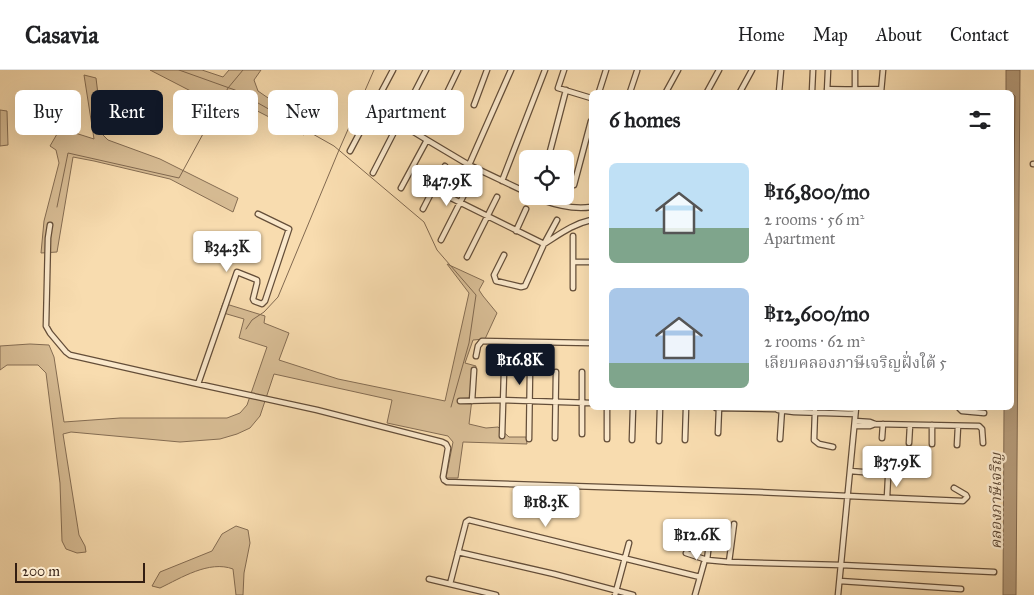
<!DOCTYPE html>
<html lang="en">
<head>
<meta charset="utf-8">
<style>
	body { margin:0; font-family:"IM FELL Great Primer","Noto Serif Thai",serif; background:#f2f2f2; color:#202124; height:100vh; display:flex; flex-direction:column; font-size:19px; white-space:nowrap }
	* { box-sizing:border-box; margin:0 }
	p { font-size:16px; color:#757577 }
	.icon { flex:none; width:28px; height:28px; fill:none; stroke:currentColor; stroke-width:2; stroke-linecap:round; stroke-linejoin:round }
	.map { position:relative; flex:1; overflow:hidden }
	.drawer { position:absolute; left:589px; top:20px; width:425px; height:320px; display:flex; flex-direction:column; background:#fff; border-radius:8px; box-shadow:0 5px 20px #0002 }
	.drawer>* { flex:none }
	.top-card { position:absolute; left:15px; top:20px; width:475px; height:45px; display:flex; gap:10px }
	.controls { position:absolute; left:519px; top:80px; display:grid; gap:10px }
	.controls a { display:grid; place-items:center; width:55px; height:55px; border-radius:8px; background:#fff; box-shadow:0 5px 20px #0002; font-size:25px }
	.scale { position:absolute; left:15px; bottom:12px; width:130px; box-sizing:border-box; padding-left:5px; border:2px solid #331e12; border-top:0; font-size:14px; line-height:18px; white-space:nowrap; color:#331e12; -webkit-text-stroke:4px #fae8cb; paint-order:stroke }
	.price { position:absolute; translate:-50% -42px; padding:0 11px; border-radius:5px; background:#fff; color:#222; font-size:16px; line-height:32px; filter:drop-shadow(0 1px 2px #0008) }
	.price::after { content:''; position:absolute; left:50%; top:30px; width:15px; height:11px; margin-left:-8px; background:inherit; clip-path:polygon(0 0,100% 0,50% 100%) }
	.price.current { background:#111827; color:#fff }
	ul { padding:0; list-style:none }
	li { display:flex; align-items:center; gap:15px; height:125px; padding:0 20px }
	li span { display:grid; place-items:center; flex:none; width:140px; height:100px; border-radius:8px; color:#555 }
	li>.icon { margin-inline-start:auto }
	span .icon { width:60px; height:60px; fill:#fffc; stroke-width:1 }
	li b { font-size:21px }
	h2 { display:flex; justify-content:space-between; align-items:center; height:60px; padding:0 20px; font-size:21px }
	.chip { padding:0 18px; border-radius:8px; background:#fff; box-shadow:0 5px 20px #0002; font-size:18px; line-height:45px }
	.chip.current { background:#111827; color:#fff }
	header { display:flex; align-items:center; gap:30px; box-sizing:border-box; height:70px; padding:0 25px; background:#fff; border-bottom:1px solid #e0e0e0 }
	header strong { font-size:24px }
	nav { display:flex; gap:28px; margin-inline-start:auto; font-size:18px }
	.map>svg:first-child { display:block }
</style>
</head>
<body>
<header>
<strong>Casavia</strong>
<nav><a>Home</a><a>Map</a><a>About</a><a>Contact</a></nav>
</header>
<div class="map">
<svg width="1034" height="525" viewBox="0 0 1034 525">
	<rect width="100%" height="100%" fill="#f8dcaf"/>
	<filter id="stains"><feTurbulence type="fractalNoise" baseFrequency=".004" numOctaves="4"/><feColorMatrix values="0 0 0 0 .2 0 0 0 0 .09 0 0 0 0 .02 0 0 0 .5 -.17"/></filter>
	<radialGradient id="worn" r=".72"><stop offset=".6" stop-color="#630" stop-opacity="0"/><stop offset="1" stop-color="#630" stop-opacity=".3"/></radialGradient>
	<path fill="#d7bc94" stroke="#856d53" d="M150,0H202L223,7L229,0H261L254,10L258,21L310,57L304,65L234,29L226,33L211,59L201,56L212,32Z
		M84,5L96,8L103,65L108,70L160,89L238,128L233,142L170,109L94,91L73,87L57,182L41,183L44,151L59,93L56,80L50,76L57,64L72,62L94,69Z
		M0,40L7,41L8,75L0,76Z
		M447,194L484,211L479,220L483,226L497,243L485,269L473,270L465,293L476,296L469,354L486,358L498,357L509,367H526L527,374L463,372L458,408H446L453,372L448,366L387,353L392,330L274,304L260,346L250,358L237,364L220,369L180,372L71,362L63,364L79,465L85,476L86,482L77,483L66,479L62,471L60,413L46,303L38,295H7L0,300V276L30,274L49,275L54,287L64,352L120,348H227L240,343L247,335L267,277L239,268L244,249L220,242L223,233L265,246L264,253L289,263L279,290L338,309L445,331L469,223Z
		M236,456L248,460L250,473L244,503L243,525H236L233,499C209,490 181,508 160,518L152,516L160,502L212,481L222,464Z"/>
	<path fill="#b59b7a" stroke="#816950" d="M1006,0H1020L1016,525H1003L1004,338H1011V22H1006Z"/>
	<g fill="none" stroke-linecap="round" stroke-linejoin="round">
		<path stroke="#745c46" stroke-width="1" d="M1011,24H1013L1015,26L1011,335"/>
		<path stroke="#816950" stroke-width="1" d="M179,0L235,20L334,76L424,152L437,180L476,225L469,273L451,337
			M57,137L68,83L179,108L228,18L243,0
			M246,259L252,250L264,242L278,227L339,80L374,0"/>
		<g stroke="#644e39" stroke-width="7">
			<path id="minor" d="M564,0L558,18L591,28
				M827,19C846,20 863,19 881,19
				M855,20V0
				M599,22L606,0
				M630,22L637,1
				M666,22L678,0
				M707,22L719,0
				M740,22L752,0
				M779,22L781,0
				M812,22L813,0
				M827,22L828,0
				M881,22L883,0
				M445,27L458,0
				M474,35L487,0
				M373,37L427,70L469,95L528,123
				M350,81L393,0
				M548,89L566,20
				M1033,94H1034
				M469,95L511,0
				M373,103L426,0
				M502,111L545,0
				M574,115L591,51
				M401,118L427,70
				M433,119L544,174C560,164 573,154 591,150
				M534,126C550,134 573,140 591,137
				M423,139L445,96
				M50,155L48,168L46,256L50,263L66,282L70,285L198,314L317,340L442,372L446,374L448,378L443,407L444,410L447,412L759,422L963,431L967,427L966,425L954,418
				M516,161L526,139
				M441,170L470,113
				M504,185L494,205L496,211L521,217L525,216L544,174L557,150
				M467,187L497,127
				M573,192H591
				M573,218V166
				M476,286L478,276L482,271L591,273
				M582,302V364
				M198,314L237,202L257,210V213L253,229L254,231L262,234L265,231L289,159L258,144
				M460,331L504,330L591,333
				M472,331L474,300
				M607,338V369
				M716,338L774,339C800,335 829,338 856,339
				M959,338L962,341L984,343
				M778,340L794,342L855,344
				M815,341L814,370L819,374L833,377
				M855,351L870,352L875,354L979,356L982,359L983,373
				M932,355V374
				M855,356H870L875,354
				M718,363L719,338
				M502,366L504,302
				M555,368L556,302
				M882,368L883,354
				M529,369L530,300
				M780,369L782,339
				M632,370L633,338
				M685,370L686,338
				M659,371L660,338
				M909,373L910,355
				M957,375L958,356
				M850,401L887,404L888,408L887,427
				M734,454L729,492L841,495L994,502
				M711,457L707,490L729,492
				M458,482L554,504L633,525
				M686,483L707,490
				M429,509L450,514L466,452L469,450L700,507
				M840,511L961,519
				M450,514L496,525
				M615,525L629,473
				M695,525L704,493
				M838,525L856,338"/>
		</g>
		<use href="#minor" stroke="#fae8cb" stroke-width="4.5"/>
	</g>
	<g text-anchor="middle" stroke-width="4.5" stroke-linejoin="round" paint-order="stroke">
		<g font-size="15" font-style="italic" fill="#604a36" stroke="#fae8cb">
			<text transform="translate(996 431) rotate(-90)" y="5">คลองภาษีเจริญ</text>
		</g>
	</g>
	<rect width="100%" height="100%" filter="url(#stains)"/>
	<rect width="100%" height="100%" fill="url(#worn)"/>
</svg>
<div class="controls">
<a><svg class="icon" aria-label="locate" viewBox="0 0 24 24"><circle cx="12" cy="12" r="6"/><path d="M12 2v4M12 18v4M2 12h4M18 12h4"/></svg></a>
</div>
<div class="scale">200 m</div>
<b class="price" style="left:447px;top:137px">฿47.9K</b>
<b class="price" style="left:227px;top:203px">฿34.3K</b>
<b class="price current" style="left:520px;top:316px">฿16.8K</b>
<b class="price" style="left:897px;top:418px">฿37.9K</b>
<b class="price" style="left:546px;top:458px">฿18.3K</b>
<b class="price" style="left:697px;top:491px">฿12.6K</b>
<div class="top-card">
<a class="chip">Buy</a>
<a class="chip current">Rent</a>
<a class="chip">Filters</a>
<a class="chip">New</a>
<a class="chip">Apartment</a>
</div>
<section class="drawer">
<h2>6 homes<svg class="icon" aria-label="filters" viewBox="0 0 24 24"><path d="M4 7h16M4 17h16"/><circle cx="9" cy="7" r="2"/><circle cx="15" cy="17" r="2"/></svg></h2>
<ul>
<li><span style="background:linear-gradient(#bfe0f5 65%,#7fa58c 0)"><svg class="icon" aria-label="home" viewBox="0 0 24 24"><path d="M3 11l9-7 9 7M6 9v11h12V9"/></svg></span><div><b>฿16,800/mo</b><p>2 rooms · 56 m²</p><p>Apartment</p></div></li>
<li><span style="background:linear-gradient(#a9c7e8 75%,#7fa58c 0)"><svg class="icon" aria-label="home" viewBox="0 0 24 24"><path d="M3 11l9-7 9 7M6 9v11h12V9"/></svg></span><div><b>฿12,600/mo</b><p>2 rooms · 62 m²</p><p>เลียบคลองภาษีเจริญฝั่งใต้ 5</p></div></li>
</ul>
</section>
</div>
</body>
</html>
